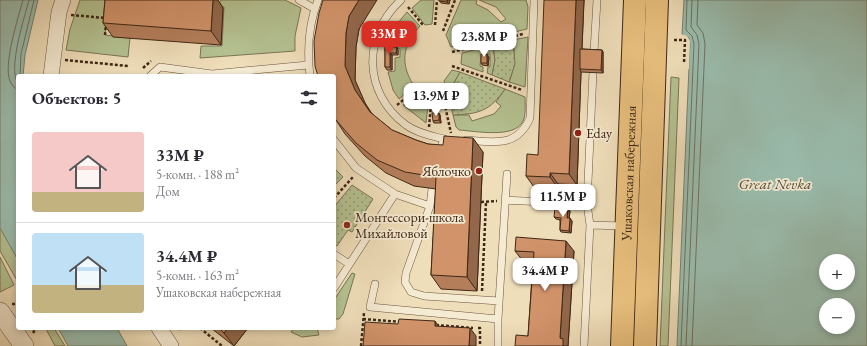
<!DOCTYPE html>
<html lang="ru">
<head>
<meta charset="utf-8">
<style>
	body { margin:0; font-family:"EB Garamond",serif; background:#f7f7f7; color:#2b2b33; height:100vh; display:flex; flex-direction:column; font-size:15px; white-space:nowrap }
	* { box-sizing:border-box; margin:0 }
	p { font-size:13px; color:#7c7c81 }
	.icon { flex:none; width:22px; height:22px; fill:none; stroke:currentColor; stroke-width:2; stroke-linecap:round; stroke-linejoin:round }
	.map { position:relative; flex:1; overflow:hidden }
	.sheet { position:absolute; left:16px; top:74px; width:320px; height:256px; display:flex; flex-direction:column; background:#fff; border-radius:4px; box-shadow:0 2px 6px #0003 }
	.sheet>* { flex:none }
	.fabs { position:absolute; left:819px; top:254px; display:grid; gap:8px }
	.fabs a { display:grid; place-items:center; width:36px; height:36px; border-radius:50%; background:#fff; box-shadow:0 2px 6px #0003; font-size:20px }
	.price { position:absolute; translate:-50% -34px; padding:0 9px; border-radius:8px; background:#fff; color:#222; font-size:13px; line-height:26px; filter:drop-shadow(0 1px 2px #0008) }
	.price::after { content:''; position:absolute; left:50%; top:24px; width:12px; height:9px; margin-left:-6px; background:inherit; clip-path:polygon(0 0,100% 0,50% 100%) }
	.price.selected { background:#d93025; color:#fff }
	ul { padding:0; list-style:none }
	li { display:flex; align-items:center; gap:12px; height:100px; padding:0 16px }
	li+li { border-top:1px solid #e1e1e2 }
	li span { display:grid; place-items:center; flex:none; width:112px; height:80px; border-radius:4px; color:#555 }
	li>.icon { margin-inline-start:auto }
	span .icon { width:48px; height:48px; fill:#fffc; stroke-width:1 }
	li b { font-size:17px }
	h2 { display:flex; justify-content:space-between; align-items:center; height:48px; padding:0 16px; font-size:17px }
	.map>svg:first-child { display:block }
</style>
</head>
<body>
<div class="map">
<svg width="867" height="346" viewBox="0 0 867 346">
	<defs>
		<pattern id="park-dots" width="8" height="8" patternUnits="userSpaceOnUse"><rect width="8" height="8" fill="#b5c292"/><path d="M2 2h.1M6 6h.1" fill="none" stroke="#959e76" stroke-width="1.8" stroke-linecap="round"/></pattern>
	</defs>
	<rect width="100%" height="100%" fill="#efdeba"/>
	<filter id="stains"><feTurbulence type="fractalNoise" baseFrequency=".005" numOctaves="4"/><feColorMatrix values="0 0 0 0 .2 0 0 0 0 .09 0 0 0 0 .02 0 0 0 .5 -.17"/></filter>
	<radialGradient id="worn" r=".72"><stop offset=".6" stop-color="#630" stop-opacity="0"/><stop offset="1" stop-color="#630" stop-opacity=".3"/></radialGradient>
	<path fill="#b5c292" stroke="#7a7454" d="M80,0H108L105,35L130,38L128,57L66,50L70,29Z
		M221,0H285L301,8L295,36V51L200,58L201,46H222L224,7L218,5Z
		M421,0H434L432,24L425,25L412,8Z
		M461,0H477L476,4L488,10L501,22L506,19L496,7L479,0H526L528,7L527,29L451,47L446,35Z
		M407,12L420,26C402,46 400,64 414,86L399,99L393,90L388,72L395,71V58L400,57V49L396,48V41L389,40L392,30Z
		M528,37L525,87L509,82C515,68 515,54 513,40Z
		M493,45L495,60L492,75L487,73L488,67H490V54L481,55L480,66L483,67V72L461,64L462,53Z
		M452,70L460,72L454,83L447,89L444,81Z
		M671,77L679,78L668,346H660Z
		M505,89L525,97C525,104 526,115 523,121C515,139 475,131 459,130L456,127L453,115H469L472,121L494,114L501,106L496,102Z
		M419,92L429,94L426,123L403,105Z
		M0,225L18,260V282L0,251Z
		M0,257L14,285L0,292Z
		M352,273L355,274L343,314L339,319H334V300Z
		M54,328L65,346H55L46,329Z
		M294,328H317L319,335L302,337L291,332Z"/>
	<path fill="url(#park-dots)" stroke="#7a7454" d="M513,40L515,64L509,82L492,75L495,60L493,45Z
		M460,72L505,89C490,111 479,114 453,115L447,89L454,83Z
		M334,168L343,177L334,186Z
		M352,185L373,199L352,232L348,230L337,246L334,244V207Z"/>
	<path fill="#9abcad" stroke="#758071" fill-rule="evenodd" d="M0,0H38L25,55L23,76H18V260L0,228Z
		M684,0H867V346H677L690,44L689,38L682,34ZM826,261H848V283H826ZM826,305H848V327H826Z
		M58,328H117L127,346H68Z"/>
	<path fill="#efdeba" d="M682,34L687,36L690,41L689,69H687L688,42Z"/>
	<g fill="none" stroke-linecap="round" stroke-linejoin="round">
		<path stroke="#6c7262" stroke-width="1" d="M20,76L21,54L34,0
			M18,83C7,70 25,16 29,0
			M18,90C14,87 11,85 10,81C3,65 18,18 23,0
			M681,346L694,44L692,36L686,30L687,0
			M686,346L699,44L697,35L691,27L692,0
			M692,346L705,44L703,33L697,25L698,0"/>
		<g stroke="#6a553f" stroke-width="8">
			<path id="service" d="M299,0L315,9
				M401,0C362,36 363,93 406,125C417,133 432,136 444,139L439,153
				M594,52L597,0
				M150,76L160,67L212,74L308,65
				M310,76C307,51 309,23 318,0
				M334,140L356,168L395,194L430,206
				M466,140C494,142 517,148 530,118L534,0
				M432,189L430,206L406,273L405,282L411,292L424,296L499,301
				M505,200L587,204
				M590,225L624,226
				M334,254L349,264
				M375,284L370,307L498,319V346
				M334,288L395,194
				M498,319L507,174
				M584,346L590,225L587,204L593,72"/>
		</g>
		<g stroke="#6a553f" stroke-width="16">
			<path id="minor" d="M51,76L59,12L63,0
				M159,328L171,346"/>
		</g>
		<g stroke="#6a553f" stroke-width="20">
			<path id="tertiary" d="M0,312L24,346"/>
		</g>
		<g stroke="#3e2716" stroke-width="24">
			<g id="primary">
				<path id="s1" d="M622,346L635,0"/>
				<path d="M645,346L657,0"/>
			</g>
		</g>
		<path stroke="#3e2716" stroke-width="2.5" stroke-dasharray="3 2" stroke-linecap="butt" d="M408,7L423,25
			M71,15L106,18
			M435,25L437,0
			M443,31L455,0
			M105,35L106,24
			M674,40H685L684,63
			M452,52L523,34
			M65,60L128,66
			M452,66L522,90
			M143,68L151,61
			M440,83L451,133
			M397,105L417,89
			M429,127L432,93
			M334,198L353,177
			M481,202L497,201
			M482,291L486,202
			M12,304H18
			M363,319L402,322
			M436,325L473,328
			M200,328L222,346
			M478,328H480V346
			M179,329L193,328
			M33,333L36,328
			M361,346L364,313"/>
		<use href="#service" stroke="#f5ead2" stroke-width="7"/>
		<use href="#minor" stroke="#f5ead2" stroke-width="15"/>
		<use href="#tertiary" stroke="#f5ead2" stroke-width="19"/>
		<use href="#primary" stroke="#e8bf7d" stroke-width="22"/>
	</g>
	<path fill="#b47e5b" stroke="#3e2716" d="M105,0H218L223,8L221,45L113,37L103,23Z
		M439,0H450L449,4L441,3Z
		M584,0L582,49L602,50L603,52V73L581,72L577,185L558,184V188L534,187L526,176L538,155Z
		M359,29L356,47L355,80L365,103L371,113L392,130L416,140L428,144L483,152L477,291L441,289L431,275L436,189L414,186L386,173L365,156L345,134L336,120Z
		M392,43V47H387L386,45Z
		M385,47L398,50V55H392V70H387L385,67Z
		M489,57L488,66L482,65L481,63Z
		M440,115L441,123H434L433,121Z
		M568,209L570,211L569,218L572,221L571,233L561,232L560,230V220L556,219L554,217Z
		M515,251H574L568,346H515L528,336L533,262L523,261Z
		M211,328H248L234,346Z"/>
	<path fill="#92674a" stroke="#3e2716" d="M213,0H218L223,8L221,45L211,31Z
		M359,0H377L359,29L356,47L355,80L365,103L380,126L355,90L345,66L346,33L349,16Z
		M447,0H450L449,4L447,2Z
		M576,0H584L581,69H580L581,72L577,185L569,174Z
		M391,40L392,43V47L391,45Z
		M397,47L398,50V55L396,53Z
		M602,50L603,52V73L601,70Z
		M390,53L392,55V70L390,67Z
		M487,54L489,57L488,66L487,63Z
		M439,113L440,115L441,123L439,120Z
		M473,138L483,152L477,291L467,277Z
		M550,173L558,184V188L550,177Z
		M568,209L570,211L569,220L567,218Z
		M570,218L572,221L571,233L569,231Z
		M566,241L574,251L568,346H563L560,338Z
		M435,321L441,330L435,326Z
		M228,328H248L234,346L224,333Z
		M470,328L476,336V346H469Z"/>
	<path fill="#d1936a" stroke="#3e2716" d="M105,0H213L211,31L103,23Z
		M323,0H359L349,16L346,33L345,66L355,90L370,112L392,130L416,140L428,144L443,145L444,136L473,138L467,277L431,275L436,177L405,172L377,160L356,143L336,120L334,117V76H318L315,66L314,41L319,13Z
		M439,0H447V2L439,1Z
		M544,0H576L569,174L550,173V177L526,176L527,154L538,155Z
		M385,40H391V45H386Z
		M385,47H397L396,53H390V67H385Z
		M580,49L602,50L601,70L580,69Z
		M481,54H487V63H481Z
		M432,113H439V120L433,121Z
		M555,208L568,209L567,218H570L569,231L560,230L561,218L554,217Z
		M516,237L566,241L560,338L563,339V346H515L516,335L528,336L534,252L515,251Z
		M399,319L435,321V326L470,328L469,346H363L365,322L398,324Z
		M219,328H228L224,333Z"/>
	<g fill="#8f2418" stroke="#f5ead2" stroke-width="1.5">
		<circle cx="578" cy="133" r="4"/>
		<circle cx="479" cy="171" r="4"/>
		<circle cx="347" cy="225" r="4"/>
	</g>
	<g text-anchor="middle" stroke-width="3.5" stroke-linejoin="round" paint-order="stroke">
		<g font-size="14" fill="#3e2716" stroke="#f5ead2" text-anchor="start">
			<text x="586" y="138">Eday</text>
			<text x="471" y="176" text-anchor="end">Яблочко</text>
			<text x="355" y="222">Монтессори-школа<tspan x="355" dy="16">Михайловой</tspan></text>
		</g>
		<g font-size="14" fill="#3e2716" stroke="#f5ead2">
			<text dy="5" stroke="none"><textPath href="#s1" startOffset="173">Ушаковская набережная</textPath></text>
		</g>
		<g font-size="15" font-style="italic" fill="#554c3c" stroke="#f5ead2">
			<text x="775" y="189">Great Nevka</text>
		</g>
	</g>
	<rect width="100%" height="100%" filter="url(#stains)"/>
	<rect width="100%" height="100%" fill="url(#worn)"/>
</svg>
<div class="fabs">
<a>+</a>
<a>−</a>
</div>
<b class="price selected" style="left:389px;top:55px">33M ₽</b>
<b class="price" style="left:484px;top:58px">23.8M ₽</b>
<b class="price" style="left:436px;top:117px">13.9M ₽</b>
<b class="price" style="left:563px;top:218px">11.5M ₽</b>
<b class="price" style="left:545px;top:292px">34.4M ₽</b>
<section class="sheet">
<h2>Объектов: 5<svg class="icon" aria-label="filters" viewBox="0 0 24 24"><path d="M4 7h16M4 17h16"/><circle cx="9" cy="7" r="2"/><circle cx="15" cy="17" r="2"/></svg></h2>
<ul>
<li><span style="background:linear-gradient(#f6c9c9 75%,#c2b280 0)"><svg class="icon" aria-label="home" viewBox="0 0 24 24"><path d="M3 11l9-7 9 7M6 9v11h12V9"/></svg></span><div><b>33M ₽</b><p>5-комн. · 188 m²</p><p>Дом</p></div></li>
<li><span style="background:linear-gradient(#bfe0f5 65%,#c2b280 0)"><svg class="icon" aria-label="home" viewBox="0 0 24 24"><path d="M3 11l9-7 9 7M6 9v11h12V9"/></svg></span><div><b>34.4M ₽</b><p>5-комн. · 163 m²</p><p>Ушаковская набережная</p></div></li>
</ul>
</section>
</div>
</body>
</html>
